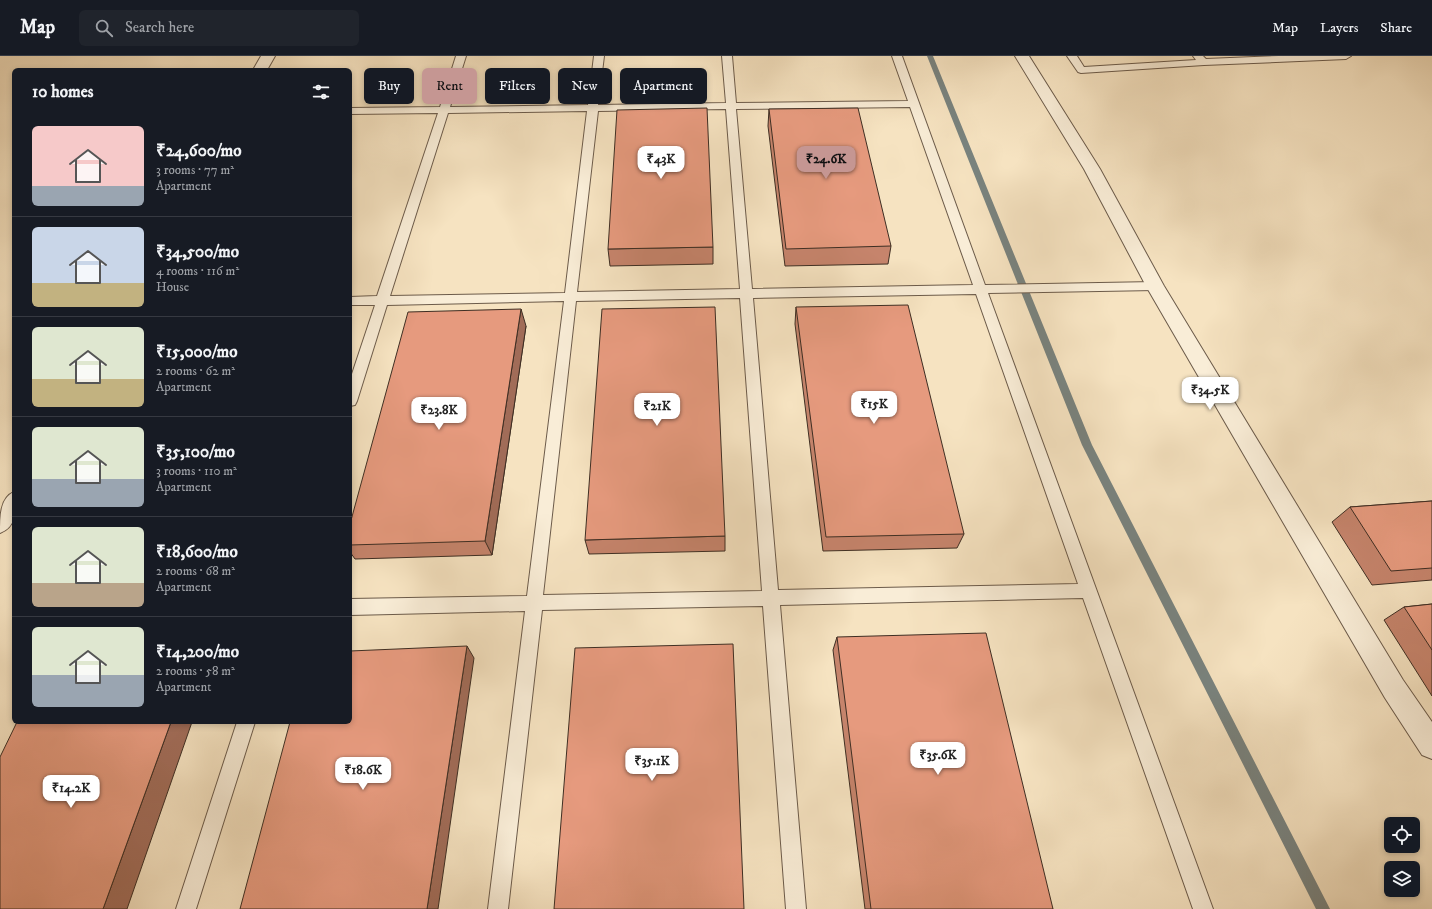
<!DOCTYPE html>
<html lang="en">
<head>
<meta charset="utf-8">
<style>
	body { margin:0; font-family:"IM FELL DW Pica",serif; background:#20242c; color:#f1f3f6; height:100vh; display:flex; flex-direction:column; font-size:15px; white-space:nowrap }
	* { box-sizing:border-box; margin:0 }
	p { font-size:13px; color:#9ea1a6 }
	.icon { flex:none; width:22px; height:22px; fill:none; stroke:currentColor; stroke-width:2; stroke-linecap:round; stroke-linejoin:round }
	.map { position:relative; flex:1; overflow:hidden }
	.panel { position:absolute; left:12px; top:12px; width:340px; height:656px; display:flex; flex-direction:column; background:#171b24; border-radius:6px; box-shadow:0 2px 6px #0003 }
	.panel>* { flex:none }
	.banner { position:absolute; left:364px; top:12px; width:380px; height:36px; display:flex; gap:8px }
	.tools { position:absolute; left:1384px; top:761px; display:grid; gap:8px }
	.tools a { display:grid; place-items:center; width:36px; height:36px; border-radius:6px; background:#171b24; box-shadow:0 2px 6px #0003; font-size:20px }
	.price { position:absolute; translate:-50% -34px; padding:0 9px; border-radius:8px; background:#fff; color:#222; font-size:13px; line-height:26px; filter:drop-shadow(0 1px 2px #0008) }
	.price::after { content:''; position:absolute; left:50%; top:24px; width:12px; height:9px; margin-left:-6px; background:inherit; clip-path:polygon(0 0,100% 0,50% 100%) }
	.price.on { background:#c59692; color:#111 }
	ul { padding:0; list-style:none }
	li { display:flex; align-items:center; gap:12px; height:100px; padding:0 20px }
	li+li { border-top:1px solid #363941 }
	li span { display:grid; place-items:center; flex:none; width:112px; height:80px; border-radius:6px; color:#555 }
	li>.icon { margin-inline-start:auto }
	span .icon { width:48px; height:48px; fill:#fffc; stroke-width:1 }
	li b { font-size:17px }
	h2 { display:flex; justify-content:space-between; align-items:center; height:48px; padding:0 20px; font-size:17px }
	.pill { padding:0 14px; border-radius:6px; background:#171b24; box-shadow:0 2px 6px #0003; font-size:14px; line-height:36px }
	.pill.on { background:#c59692; color:#111 }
	header { display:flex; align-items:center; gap:24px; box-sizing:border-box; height:56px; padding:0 20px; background:#171b24; border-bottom:1px solid #363941 }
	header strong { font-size:19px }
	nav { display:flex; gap:22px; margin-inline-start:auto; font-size:14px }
	.search { width:280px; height:36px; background:#20242c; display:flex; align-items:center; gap:10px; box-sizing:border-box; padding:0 14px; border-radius:6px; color:#9ea1a6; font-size:15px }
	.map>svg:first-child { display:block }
</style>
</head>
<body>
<header>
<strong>Map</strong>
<div class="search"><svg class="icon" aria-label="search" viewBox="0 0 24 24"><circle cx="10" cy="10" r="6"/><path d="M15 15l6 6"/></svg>Search here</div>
<nav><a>Map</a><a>Layers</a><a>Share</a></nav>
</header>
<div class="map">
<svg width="1432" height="853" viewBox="0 0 1432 853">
	<rect width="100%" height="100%" fill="#f6e3c1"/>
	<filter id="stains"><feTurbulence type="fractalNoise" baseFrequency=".005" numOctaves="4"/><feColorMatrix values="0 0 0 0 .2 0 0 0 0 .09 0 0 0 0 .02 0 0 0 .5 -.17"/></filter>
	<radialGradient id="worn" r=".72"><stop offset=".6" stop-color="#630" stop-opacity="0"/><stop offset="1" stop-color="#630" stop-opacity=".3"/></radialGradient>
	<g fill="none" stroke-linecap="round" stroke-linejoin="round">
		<path fill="#79837f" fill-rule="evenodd" d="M927,0H933L1092,389L1330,853H1316L1082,389Z"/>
		<g stroke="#6c5b4a" stroke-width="2">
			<path id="lane" d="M456,0H466L450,51L588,49L594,0H604L598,49L726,47L722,0H732L736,47L908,45L892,0H902L985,229L1155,226L1159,227L1161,230L1159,233L1155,234L988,237L1213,853H1193L1083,542L780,549L806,853H786L763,550L542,554L508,853H488L525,555L350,559V543L527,540L564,245L387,249L357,345L355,349L350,350V324L375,249H350V241L377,240L438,57L350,58V52L440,51ZM910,51L973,229L752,233L736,53ZM726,53L740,233L577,236L598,55ZM587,55L565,237L390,240L448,57ZM976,238L1078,528L778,534L753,242ZM740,242L762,535L543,539L576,245Z
				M1067,0H1077L1084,11L1196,4L1193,0H1203L1206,3L1279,0H1351L1346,3L1204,9L1081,17L1078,16Z
				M237,666H255L196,853H176Z"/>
		</g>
		<g stroke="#6c5b4a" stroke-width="2">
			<path id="street" d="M261,0H275L267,14H253Z
				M1015,0H1029L1100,113L1164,230L1403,624L1432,666V703L1422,699L1385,642L1146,230L1084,113Z
				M14,436C14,452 19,470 0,477C0,460 0,442 14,436Z"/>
		</g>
		<use href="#lane" fill="#f9edd7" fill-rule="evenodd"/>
		<use href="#street" fill="#f9edd7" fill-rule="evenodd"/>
	</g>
	<path fill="#c6846c" stroke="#3e2e23" d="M769,53L891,190L888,208L785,210L768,70Z
		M713,191V208L610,210L608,193Z
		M796,251L964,478L957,492L823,495L795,268Z
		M526,270L492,499L355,503L350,496V468Z
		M1432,445V524L1372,529L1332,466L1350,451Z
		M725,480V495L589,498L585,484Z
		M1432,548V640L1384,564L1404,551Z
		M837,581L1053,853H865L833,594Z"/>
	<path fill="#a16c58" stroke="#3e2e23" d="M521,253L526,270L492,499L485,485Z
		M467,590L474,602L438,853H427Z
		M171,666H192L127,853H103Z"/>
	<path fill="#e69a7e" stroke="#3e2e23" d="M707,52L713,191L608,193L617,54Z
		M858,52L891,190L786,193L769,53Z
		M908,249L964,478L826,481L796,251Z
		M715,251L725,480L585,484L602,253Z
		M521,253L485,485L350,489V468L408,256Z
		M1432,445V512L1391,515L1350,451Z
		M1432,548V594L1404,551Z
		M986,577L1053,853H871L837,581Z
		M733,588L744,853H554L575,592Z
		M467,590L427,853H240L290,666H350V595Z
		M17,666H171L103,853H0V701Z"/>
	<rect width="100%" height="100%" filter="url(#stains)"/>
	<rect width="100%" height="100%" fill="url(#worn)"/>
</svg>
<div class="tools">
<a><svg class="icon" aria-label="locate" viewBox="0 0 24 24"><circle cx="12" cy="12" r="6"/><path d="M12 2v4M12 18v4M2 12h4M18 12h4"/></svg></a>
<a><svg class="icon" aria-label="layers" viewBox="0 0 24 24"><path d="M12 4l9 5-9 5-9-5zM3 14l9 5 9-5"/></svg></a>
</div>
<b class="price" style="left:661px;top:124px">₹43K</b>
<b class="price on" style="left:826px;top:124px">₹24.6K</b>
<b class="price" style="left:1210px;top:355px">₹34.5K</b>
<b class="price" style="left:874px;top:369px">₹15K</b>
<b class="price" style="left:657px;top:371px">₹21K</b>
<b class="price" style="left:439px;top:375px">₹23.8K</b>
<b class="price" style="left:938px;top:720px">₹35.6K</b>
<b class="price" style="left:652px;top:726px">₹35.1K</b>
<b class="price" style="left:363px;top:735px">₹18.6K</b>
<b class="price" style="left:71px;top:753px">₹14.2K</b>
<div class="banner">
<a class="pill">Buy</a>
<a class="pill on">Rent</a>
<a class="pill">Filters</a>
<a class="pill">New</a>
<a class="pill">Apartment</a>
</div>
<section class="panel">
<h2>10 homes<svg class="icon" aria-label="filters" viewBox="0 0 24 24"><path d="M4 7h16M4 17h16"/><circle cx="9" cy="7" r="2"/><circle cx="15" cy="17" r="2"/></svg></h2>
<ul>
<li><span style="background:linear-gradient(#f6c9c9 75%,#9aa5b1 0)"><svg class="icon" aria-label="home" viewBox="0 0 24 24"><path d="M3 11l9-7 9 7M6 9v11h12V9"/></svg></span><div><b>₹24,600/mo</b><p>3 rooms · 77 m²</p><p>Apartment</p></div></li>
<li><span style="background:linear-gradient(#c9d6e8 70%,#c2b280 0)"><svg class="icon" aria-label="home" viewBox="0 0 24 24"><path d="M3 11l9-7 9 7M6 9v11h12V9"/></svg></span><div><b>₹34,500/mo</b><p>4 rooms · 116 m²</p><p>House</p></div></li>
<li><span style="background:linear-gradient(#dfe7d0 65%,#c2b280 0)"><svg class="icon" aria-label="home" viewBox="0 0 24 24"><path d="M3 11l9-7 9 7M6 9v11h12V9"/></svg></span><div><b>₹15,000/mo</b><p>2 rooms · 62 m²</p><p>Apartment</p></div></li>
<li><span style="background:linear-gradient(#dfe7d0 65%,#9aa5b1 0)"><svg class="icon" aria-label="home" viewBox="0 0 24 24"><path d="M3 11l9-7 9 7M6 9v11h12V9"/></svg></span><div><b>₹35,100/mo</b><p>3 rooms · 110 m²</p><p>Apartment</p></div></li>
<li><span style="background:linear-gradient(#dfe7d0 70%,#b9a48a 0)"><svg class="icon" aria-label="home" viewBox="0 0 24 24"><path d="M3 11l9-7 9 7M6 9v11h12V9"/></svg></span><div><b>₹18,600/mo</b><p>2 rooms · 68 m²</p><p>Apartment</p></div></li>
<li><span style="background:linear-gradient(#dfe7d0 60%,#9aa5b1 0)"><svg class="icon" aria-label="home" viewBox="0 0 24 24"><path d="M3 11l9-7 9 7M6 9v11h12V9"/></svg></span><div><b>₹14,200/mo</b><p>2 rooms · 58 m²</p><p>Apartment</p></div></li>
</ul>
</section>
</div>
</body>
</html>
